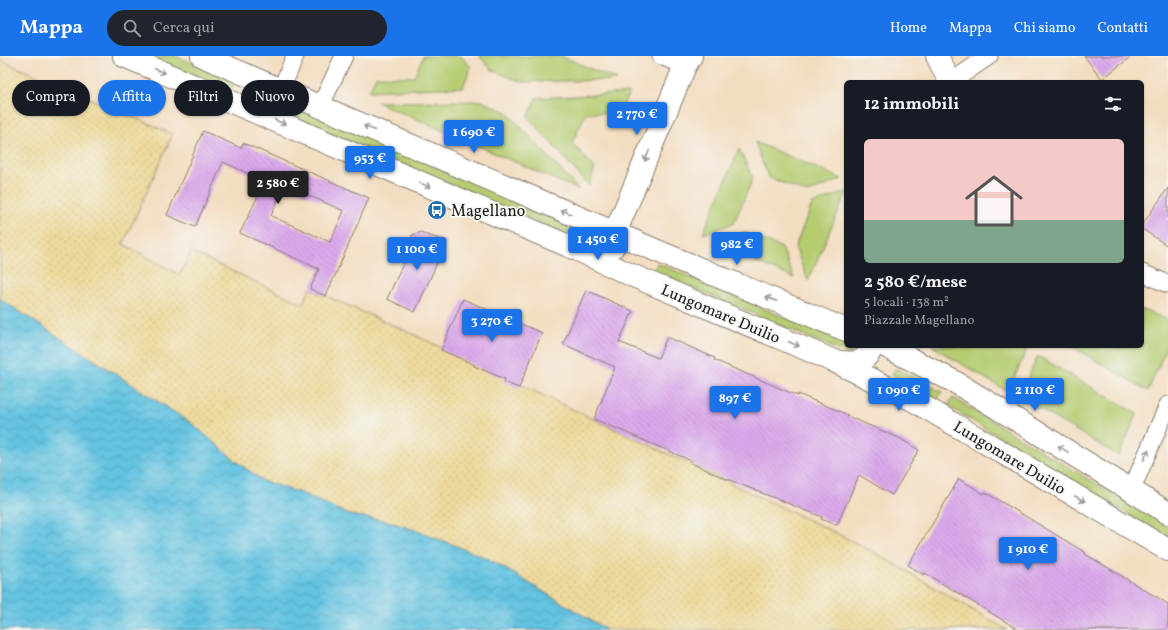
<!DOCTYPE html>
<html lang="it">
<head>
<meta charset="utf-8">
<style>
	body { margin:0; font-family:Vollkorn,serif; background:#20242c; color:#f1f3f6; height:100vh; display:flex; flex-direction:column; font-size:15px; white-space:nowrap }
	* { box-sizing:border-box; margin:0 }
	p { font-size:13px; color:#9ea1a6 }
	.icon { flex:none; width:22px; height:22px; fill:none; stroke:currentColor; stroke-width:2; stroke-linecap:round; stroke-linejoin:round }
	.map { position:relative; flex:1; overflow:hidden }
	.details { position:absolute; left:844px; top:24px; width:300px; height:268px; display:flex; flex-direction:column; background:#171b24; border-radius:6px; box-shadow:0 1px 3px #0004 }
	.details>* { flex:none }
	.top-card { position:absolute; left:12px; top:24px; width:380px; height:36px; display:flex; gap:8px }
	.price { position:absolute; translate:-50% -34px; padding:0 9px; border-radius:4px; background:#1a73e8; color:#fff; font-size:13px; line-height:26px; filter:drop-shadow(0 1px 2px #0008) }
	.price::after { content:''; position:absolute; left:50%; top:24px; width:12px; height:9px; margin-left:-6px; background:inherit; clip-path:polygon(0 0,100% 0,50% 100%) }
	.price.current { background:#222; color:#fff }
	ul { padding:0; list-style:none }
	li { display:grid; align-content:center; gap:8px; height:212px; padding:0 20px }
	li+li { border-top:1px solid #363941 }
	li span { display:grid; place-items:center; height:124px; border-radius:6px; color:#555 }
	li>.icon { margin-inline-start:auto }
	span .icon { width:72px; height:72px; fill:#fffc; stroke-width:1 }
	li b { font-size:17px }
	h2 { display:flex; justify-content:space-between; align-items:center; height:48px; padding:0 20px; font-size:17px }
	.chip { padding:0 14px; border-radius:18px; background:#171b24; box-shadow:0 1px 3px #0004; font-size:14px; line-height:36px }
	.chip.current { background:#1a73e8; color:#fff }
	header { display:flex; align-items:center; gap:24px; box-sizing:border-box; height:56px; padding:0 20px; background:#1a73e8; color:#fff }
	header strong { font-size:19px }
	nav { display:flex; gap:22px; margin-inline-start:auto; font-size:14px }
	.search { width:280px; height:36px; background:#20242c; display:flex; align-items:center; gap:10px; box-sizing:border-box; padding:0 14px; border-radius:22px; color:#9ea1a6; font-size:15px }
	.map>svg:first-child { display:block }
</style>
</head>
<body>
<header>
<strong>Mappa</strong>
<div class="search"><svg class="icon" aria-label="search" viewBox="0 0 24 24"><circle cx="10" cy="10" r="6"/><path d="M15 15l6 6"/></svg>Cerca qui</div>
<nav><a>Home</a><a>Mappa</a><a>Chi siamo</a><a>Contatti</a></nav>
</header>
<div class="map">
<svg width="1168" height="574" viewBox="0 0 1168 574">
	<defs>
		<pattern id="sand-dots" width="8" height="8" patternUnits="userSpaceOnUse"><rect width="8" height="8" fill="#eeda9e"/><path d="M2 2h.1M6 6h.1" fill="none" stroke="#ccba88" stroke-width="1.8" stroke-linecap="round"/></pattern>
		<pattern id="water-waves" width="16" height="10" patternUnits="userSpaceOnUse"><rect width="16" height="10" fill="#63c3e1"/><path d="M0 5q4-4 8 0t8 0" fill="none" stroke="#55a7c0"/></pattern>
		<pattern id="building-back-hatch" width="6" height="6" patternUnits="userSpaceOnUse"><rect width="6" height="6" fill="#dba9eb"/><path d="M-1 5l2 2M0 0l6 6M5-1l2 2" fill="none" stroke="#bb91c9"/></pattern>
	</defs>
	<rect width="100%" height="100%" fill="#f6f6f2"/>
	<filter id="ink" filterUnits="userSpaceOnUse"><feTurbulence type="fractalNoise" baseFrequency=".025" numOctaves="2"/><feDisplacementMap in="SourceGraphic" scale="8" xChannelSelector="R" yChannelSelector="G"/><feConvolveMatrix kernelMatrix="1 2 1 2 8 2 1 2 1" color-interpolation-filters="sRGB"/></filter>
	<filter id="wash" filterUnits="userSpaceOnUse"><feTurbulence type="fractalNoise" baseFrequency=".012" numOctaves="4" result="noise"/><feDisplacementMap in="SourceGraphic" scale="16" xChannelSelector="R" yChannelSelector="G"/><feGaussianBlur stdDeviation="0.9" result="paint"/><feColorMatrix in="noise" values="0 0 0 0 0 0 0 0 0 0 0 0 0 0 0 0 0 1.4 0 .05"/><feComposite in="paint" operator="in"/></filter>
	<g filter="url(#wash)">
		<rect width="100%" height="100%" fill="#f3ddc0"/>
		<path fill="#b5cc71" stroke="#687446" d="M149,0H175L235,25L231,35Z
			M423,0H461L471,11L463,31L369,35L376,20L414,21Z
			M479,0H561L617,24L522,26L492,14Z
			M250,31L575,170L571,180L246,41Z
			M629,37L619,57H586L572,87L595,112L589,130L528,61L536,42Z
			M482,45L507,56L579,134L377,46Z
			M755,86L842,123L807,137L768,121Z
			M739,93L753,122L734,167L703,178Z
			M846,136V138L808,225L795,191L812,148Z
			M744,176L782,192L794,222L713,188Z
			M657,207L846,288V290L853,292L850,299L654,215Z
			M1142,253L1168,264V288L1148,335L1071,290H1142Z
			M932,290H1022L1027,293L1008,336Z
			M1038,300L1137,358L1119,400L1019,341Z
			M896,312L942,336L938,343L892,318Z
			M953,342L1168,471V482L948,350Z"/>
		<path fill="url(#sand-dots)" stroke="#857b5d" d="M0,4L173,78L123,188L180,219L191,196L303,248L310,233L406,275L830,474L879,499L1007,574H607L489,503L418,475L383,464L349,459L303,438L263,425L232,402L191,367L0,243Z"/>
		<path fill="url(#water-waves)" stroke="#40707e" d="M0,243L191,367L232,402L263,425L303,438L349,459L383,464L418,475L489,503L607,574H0Z"/>
		<g id="blocks">
			<path fill="url(#building-back-hatch)" fill-rule="evenodd" d="M1084,0H1132L1102,23Z
				M203,75L241,92L243,87L369,142L326,240L310,233L319,213L240,177L258,140L251,137L258,122L223,106L195,171L167,159ZM284,129L344,155L330,186L271,160Z
				M1168,132V190L1142,173V169Z
				M421,176L427,179L447,185L415,256L387,243L407,199L413,194L412,179Z
				M586,234L633,255L619,286L658,302L667,281L715,302L714,304L798,340V338L848,359L847,360L899,382L919,394L892,439L859,419L837,469L821,463L822,461L722,421L691,407L692,405L594,363L615,311L563,288Z
				M463,243L542,277L519,332L504,326L505,323L474,310L475,309L441,294Z
				M959,423L984,438L985,436L1040,469L1086,497L1085,498L1168,548V569L1165,574H1019L925,517L924,519L908,509Z"/>
		</g>
	</g>
	<g filter="url(#ink)">
		<use href="#blocks" fill-opacity="0" stroke="#887c6e" stroke-width="1"/>
		<g fill="none" stroke-linecap="round" stroke-linejoin="round">
			<g stroke="#887c6e" stroke-width="19">
				<path id="street" d="M661,0L685,10
					M951,26L989,0
					M281,34L295,0
					M320,51L344,0
					M1142,217L1168,228
					M1131,435L1168,349"/>
			</g>
			<g stroke="#887c6e" stroke-width="24">
				<path id="secondary" d="M124,0L578,194L629,218L834,305L911,343L1168,494
					M202,0L655,194L846,274
					M937,0L950,26
					M613,191L615,177L685,10L691,0
					M885,290L955,326L1168,457
					M836,305C854,308 864,309 873,290"/>
			</g>
			<use href="#street" stroke="#fff" stroke-width="17"/>
			<use href="#secondary" stroke="#fff" stroke-width="22"/>
		</g>
		<defs><path id="oneway-shaft" d="M-6 0H5M1.5-3L5.5 0L1.5 3" fill="none" stroke-width="1.6" stroke-linecap="round" stroke-linejoin="round"/></defs>
		<g stroke="#999">
			<use href="#oneway-shaft" transform="translate(160 15) rotate(23)"/>
			<use href="#oneway-shaft" transform="translate(280 66) rotate(23)"/>
			<use href="#oneway-shaft" transform="translate(369 72) rotate(-157)"/>
			<use href="#oneway-shaft" transform="translate(647 100) rotate(113)"/>
			<use href="#oneway-shaft" transform="translate(425 129) rotate(23)"/>
			<use href="#oneway-shaft" transform="translate(566 156) rotate(-157)"/>
			<use href="#oneway-shaft" transform="translate(771 243) rotate(-157)"/>
			<use href="#oneway-shaft" transform="translate(794 288) rotate(23)"/>
			<use href="#oneway-shaft" transform="translate(1063 393) rotate(-148)"/>
			<use href="#oneway-shaft" transform="translate(1146 399) rotate(-66)"/>
			<use href="#oneway-shaft" transform="translate(1080 443) rotate(30)"/>
		</g>
	</g>
	<defs>
		<g id="bus-disc" transform="scale(1)"><circle r="9.5" fill="#1f6fb2" stroke="#f6f6f2"/><path d="M-5-6H5V4H4V6H2V4H-2V6H-4V4H-5ZM-3.5-4V0h7V-4ZM-3.5 1.2v1.5H-2V1.2ZM2 1.2v1.5H3.5V1.2Z" fill="#fff"/></g>
	</defs>
	<g fill-rule="evenodd">
		<use href="#bus-disc" x="437" y="154"/>
	</g>
	<g text-anchor="middle" stroke-width="3.5" stroke-linejoin="round" paint-order="stroke">
		<g font-size="16" fill="#1c1c1c" stroke="#f6f6f2" text-anchor="start">
			<text x="451" y="160">Magellano</text>
		</g>
		<g font-size="16" fill="#1c1c1c" stroke="#f6f6f2">
			<text transform="translate(721 257) rotate(23)" y="6">Lungomare Duilio</text>
			<text transform="translate(1010 401) rotate(31)" y="6">Lungomare Duilio</text>
		</g>
	</g>
</svg>
<b class="price" style="left:637px;top:80px">2 770 €</b>
<b class="price" style="left:474px;top:98px">1 690 €</b>
<b class="price" style="left:370px;top:124px">953 €</b>
<b class="price current" style="left:278px;top:149px">2 580 €</b>
<b class="price" style="left:598px;top:205px">1 450 €</b>
<b class="price" style="left:737px;top:210px">982 €</b>
<b class="price" style="left:417px;top:215px">1 100 €</b>
<b class="price" style="left:492px;top:287px">3 270 €</b>
<b class="price" style="left:899px;top:356px">1 090 €</b>
<b class="price" style="left:1035px;top:356px">2 110 €</b>
<b class="price" style="left:735px;top:364px">897 €</b>
<b class="price" style="left:1028px;top:515px">1 910 €</b>
<div class="top-card">
<a class="chip">Compra</a>
<a class="chip current">Affitta</a>
<a class="chip">Filtri</a>
<a class="chip">Nuovo</a>
</div>
<section class="details">
<h2>12 immobili<svg class="icon" aria-label="filters" viewBox="0 0 24 24"><path d="M4 7h16M4 17h16"/><circle cx="9" cy="7" r="2"/><circle cx="15" cy="17" r="2"/></svg></h2>
<ul>
<li><span style="background:linear-gradient(#f6c9c9 65%,#7fa58c 0)"><svg class="icon" aria-label="home" viewBox="0 0 24 24"><path d="M3 11l9-7 9 7M6 9v11h12V9"/></svg></span><div><b>2 580 €/mese</b><p>5 locali · 138 m²</p><p>Piazzale Magellano</p></div></li>
</ul>
</section>
</div>
</body>
</html>
